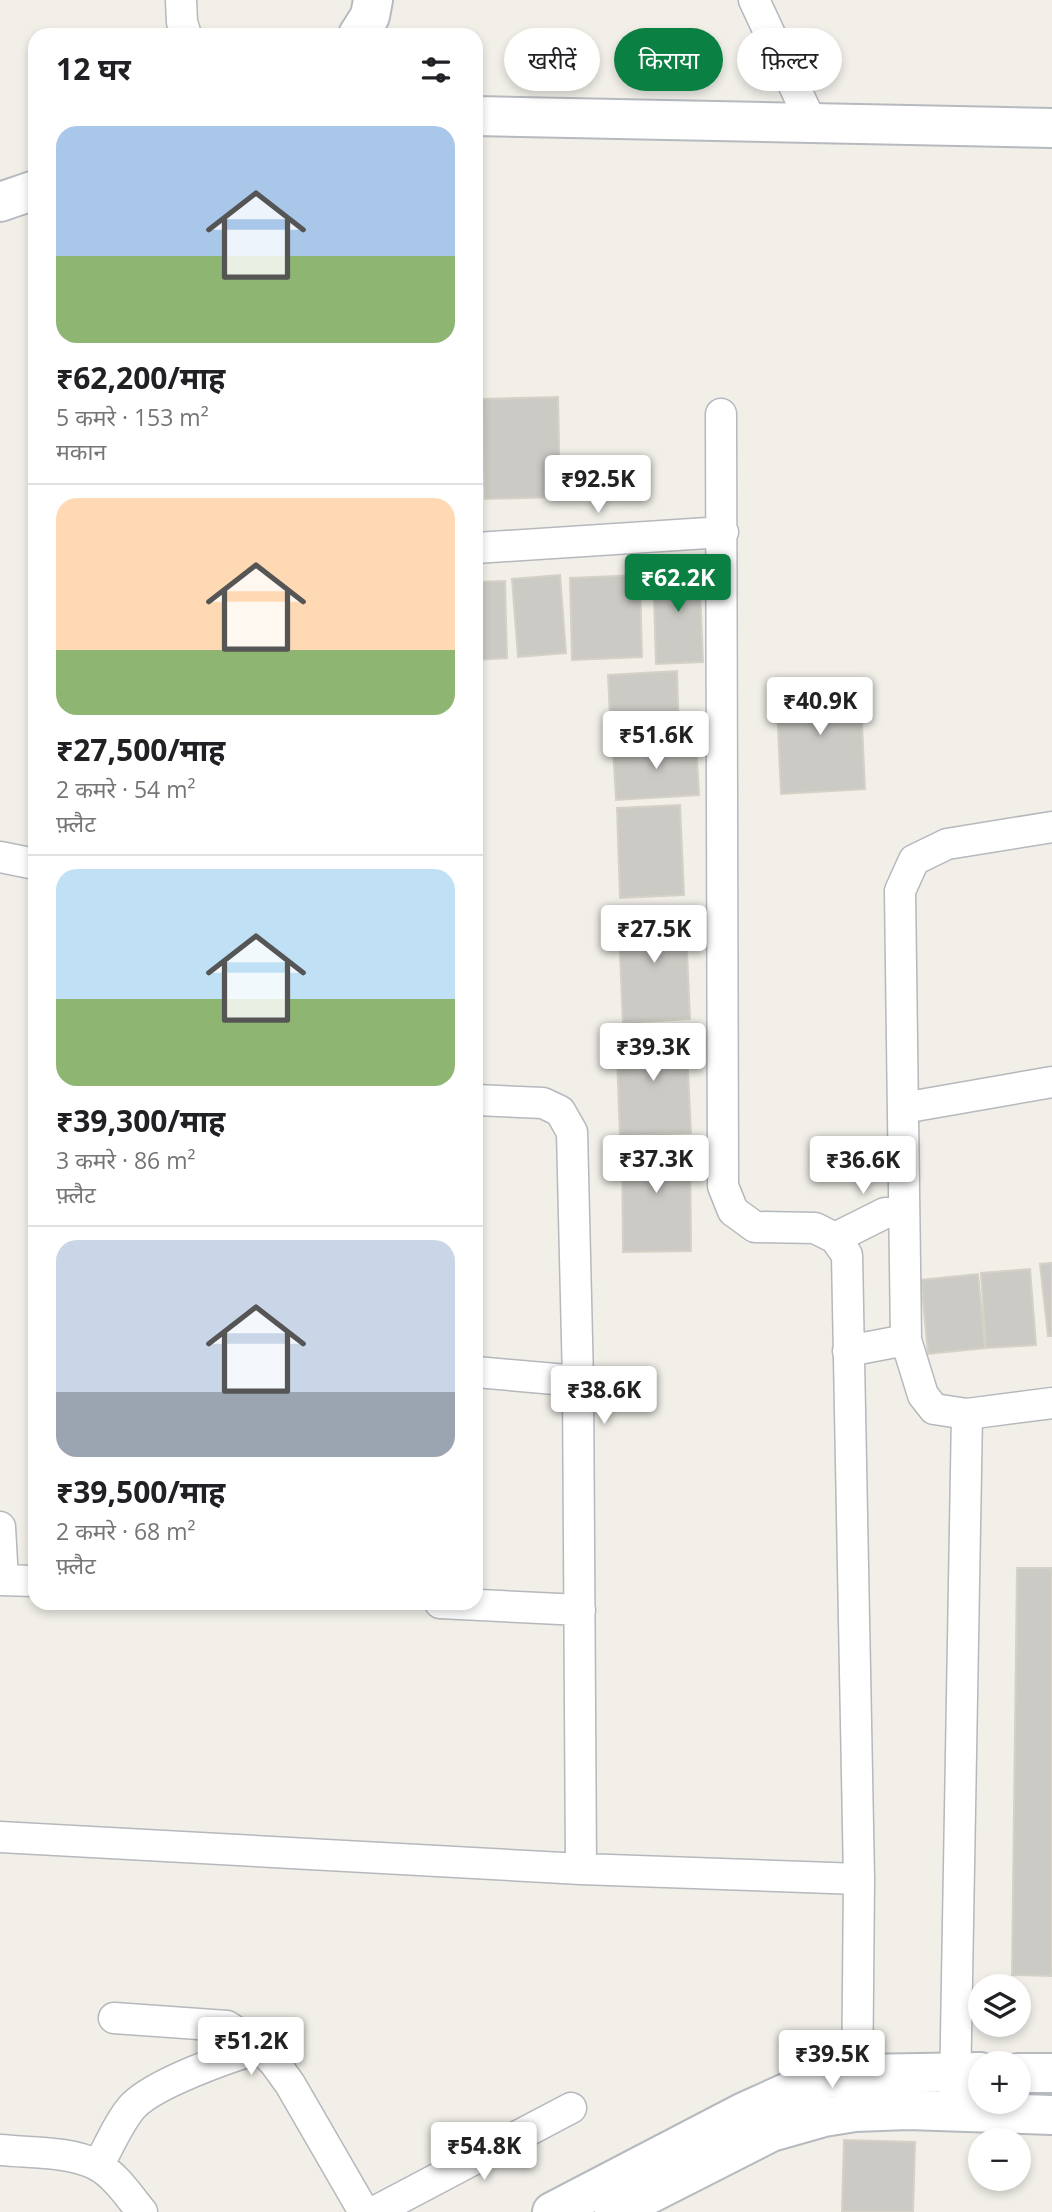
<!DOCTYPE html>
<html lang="hi">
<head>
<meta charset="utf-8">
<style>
	body { margin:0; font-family:"Open Sans","Noto Sans Devanagari",sans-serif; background:#f6f6f6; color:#202124; height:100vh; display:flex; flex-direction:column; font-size:26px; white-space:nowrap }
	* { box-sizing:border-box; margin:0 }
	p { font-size:23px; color:#757577 }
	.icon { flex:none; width:38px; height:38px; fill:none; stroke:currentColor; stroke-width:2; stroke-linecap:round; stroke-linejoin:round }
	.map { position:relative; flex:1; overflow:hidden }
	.panel { position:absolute; left:28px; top:28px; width:455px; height:1582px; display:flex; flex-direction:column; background:#fff; border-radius:21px; box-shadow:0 4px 10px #0003 }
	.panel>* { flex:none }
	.banner { position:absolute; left:504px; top:28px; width:443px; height:63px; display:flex; gap:14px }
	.controls { position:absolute; left:968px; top:1974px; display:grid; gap:14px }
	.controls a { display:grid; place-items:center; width:63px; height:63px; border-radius:50%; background:#fff; box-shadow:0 4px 10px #0003; font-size:35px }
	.price { position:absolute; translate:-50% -60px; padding:0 16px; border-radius:7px; background:#fff; color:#222; font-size:23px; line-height:46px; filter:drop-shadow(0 2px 4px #0008) }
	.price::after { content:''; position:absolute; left:50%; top:42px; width:21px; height:16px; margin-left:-10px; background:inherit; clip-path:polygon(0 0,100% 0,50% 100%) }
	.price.current { background:#0b8043; color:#fff }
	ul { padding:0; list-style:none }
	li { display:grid; align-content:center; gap:14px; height:371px; padding:0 28px }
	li+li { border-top:2px solid #e0e0e0 }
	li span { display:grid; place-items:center; height:217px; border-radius:21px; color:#555 }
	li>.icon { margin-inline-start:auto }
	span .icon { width:126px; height:126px; fill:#fffc; stroke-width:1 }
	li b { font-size:30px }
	h2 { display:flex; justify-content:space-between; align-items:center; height:84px; padding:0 28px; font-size:30px }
	.pill { padding:0 24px; border-radius:32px; background:#fff; box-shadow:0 4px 10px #0003; font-size:24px; line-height:63px }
	.pill.current { background:#0b8043; color:#fff }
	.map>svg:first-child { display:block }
</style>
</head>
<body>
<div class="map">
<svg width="1052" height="2212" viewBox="0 0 1052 2212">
	<rect width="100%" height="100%" fill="#f1efe8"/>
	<path fill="#cccac5" stroke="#d6d1c6" stroke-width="2" d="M558,397L560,497L485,499L482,399Z
		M699,564L703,662L656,664L653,566Z
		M560,575L566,653L518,657L512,579Z
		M640,575L642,657L572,660L570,578Z
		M505,581L507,658L476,660V582Z
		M677,671L679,735L611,738L608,675Z
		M860,681L865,789L781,794L776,685Z
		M696,742L699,795L616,800L613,747Z
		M680,805L684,895L620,898L617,808Z
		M685,907L690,1019L623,1023L618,910Z
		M686,1029L691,1133L620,1136L616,1033Z
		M690,1137L691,1251L623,1252L622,1138Z
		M1052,1263V1336H1048L1040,1264Z
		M1030,1269L1036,1345L986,1348L981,1273Z
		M978,1274L985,1348L928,1354L921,1280Z
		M1017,1568H1052V1976L1012,1975Z
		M844,2140L915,2142L913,2212H842Z"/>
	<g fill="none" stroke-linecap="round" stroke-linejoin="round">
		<g stroke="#b5b8bc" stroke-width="33">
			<path id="street" d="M181,0L182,22L186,35
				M754,0L812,124
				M721,414L723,1186L733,1211L755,1227L815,1228L835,1238L847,1255L859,1879L857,2094
				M476,548L723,532
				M0,857L35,864
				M476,1100L543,1103L560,1111L572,1132L578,1381L581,1869
				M903,1108L1052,1082
				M835,1238L885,1213H904
				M906,1340L923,1395L934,1409L967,1414L1052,1403
				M848,1351L906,1340L900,891L914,860L947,844L1052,827
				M476,1372L578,1381
				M0,1527L3,1580
				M0,1580L35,1581
				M440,1603L580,1610
				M0,1837L581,1869L859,1879
				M114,2018L227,2026L260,2048
				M955,2093L967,1414
				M0,2150C31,2153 69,2151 97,2165C115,2175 129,2196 142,2212
				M98,2166C108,2148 120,2120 133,2106C155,2083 229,2057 260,2048L274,2062L290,2084L364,2212
				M374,2212L571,2108"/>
		</g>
		<g stroke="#b6babf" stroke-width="42">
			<path id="secondary" d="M358,35L370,16L373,0
				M476,116L1052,128
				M0,202L35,190
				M1018,2073H1052
				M552,2212L744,2112L795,2089L826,2078L859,2074L980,2072
				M614,2212L771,2132L824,2117L855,2112L908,2110L1052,2115"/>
		</g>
		<use href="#street" stroke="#fff" stroke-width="30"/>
		<use href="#secondary" stroke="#fff" stroke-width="38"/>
	</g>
</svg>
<div class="controls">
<a><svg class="icon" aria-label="layers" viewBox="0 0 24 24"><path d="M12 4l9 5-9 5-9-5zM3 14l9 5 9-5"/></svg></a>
<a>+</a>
<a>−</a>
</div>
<b class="price" style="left:598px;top:515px">₹92.5K</b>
<b class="price current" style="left:678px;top:614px">₹62.2K</b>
<b class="price" style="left:820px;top:737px">₹40.9K</b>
<b class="price" style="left:656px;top:771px">₹51.6K</b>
<b class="price" style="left:654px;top:965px">₹27.5K</b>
<b class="price" style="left:653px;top:1083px">₹39.3K</b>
<b class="price" style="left:656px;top:1195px">₹37.3K</b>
<b class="price" style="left:863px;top:1196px">₹36.6K</b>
<b class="price" style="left:604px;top:1426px">₹38.6K</b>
<b class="price" style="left:251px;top:2077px">₹51.2K</b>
<b class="price" style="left:832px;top:2090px">₹39.5K</b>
<b class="price" style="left:484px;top:2182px">₹54.8K</b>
<div class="banner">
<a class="pill">खरीदें</a>
<a class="pill current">किराया</a>
<a class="pill">फ़िल्टर</a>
</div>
<section class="panel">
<h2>12 घर<svg class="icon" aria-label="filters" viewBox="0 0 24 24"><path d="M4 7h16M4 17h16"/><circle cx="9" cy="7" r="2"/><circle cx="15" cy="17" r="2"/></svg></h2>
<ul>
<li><span style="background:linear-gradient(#a9c7e8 60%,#8fb573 0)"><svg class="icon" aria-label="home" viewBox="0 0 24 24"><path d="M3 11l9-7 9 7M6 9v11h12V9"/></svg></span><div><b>₹62,200/माह</b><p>5 कमरे · 153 m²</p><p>मकान</p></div></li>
<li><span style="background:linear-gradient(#ffd9b3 70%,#8fb573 0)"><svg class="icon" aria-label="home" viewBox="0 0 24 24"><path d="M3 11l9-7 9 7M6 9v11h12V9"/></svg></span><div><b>₹27,500/माह</b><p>2 कमरे · 54 m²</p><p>फ़्लैट</p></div></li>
<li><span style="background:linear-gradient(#bfe0f5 60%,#8fb573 0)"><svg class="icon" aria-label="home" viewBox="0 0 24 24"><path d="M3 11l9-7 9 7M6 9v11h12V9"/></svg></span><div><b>₹39,300/माह</b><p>3 कमरे · 86 m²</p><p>फ़्लैट</p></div></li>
<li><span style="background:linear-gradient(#c9d6e8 70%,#9aa5b1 0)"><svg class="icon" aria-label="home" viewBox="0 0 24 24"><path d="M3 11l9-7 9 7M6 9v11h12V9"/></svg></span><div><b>₹39,500/माह</b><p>2 कमरे · 68 m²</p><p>फ़्लैट</p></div></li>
</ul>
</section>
</div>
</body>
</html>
